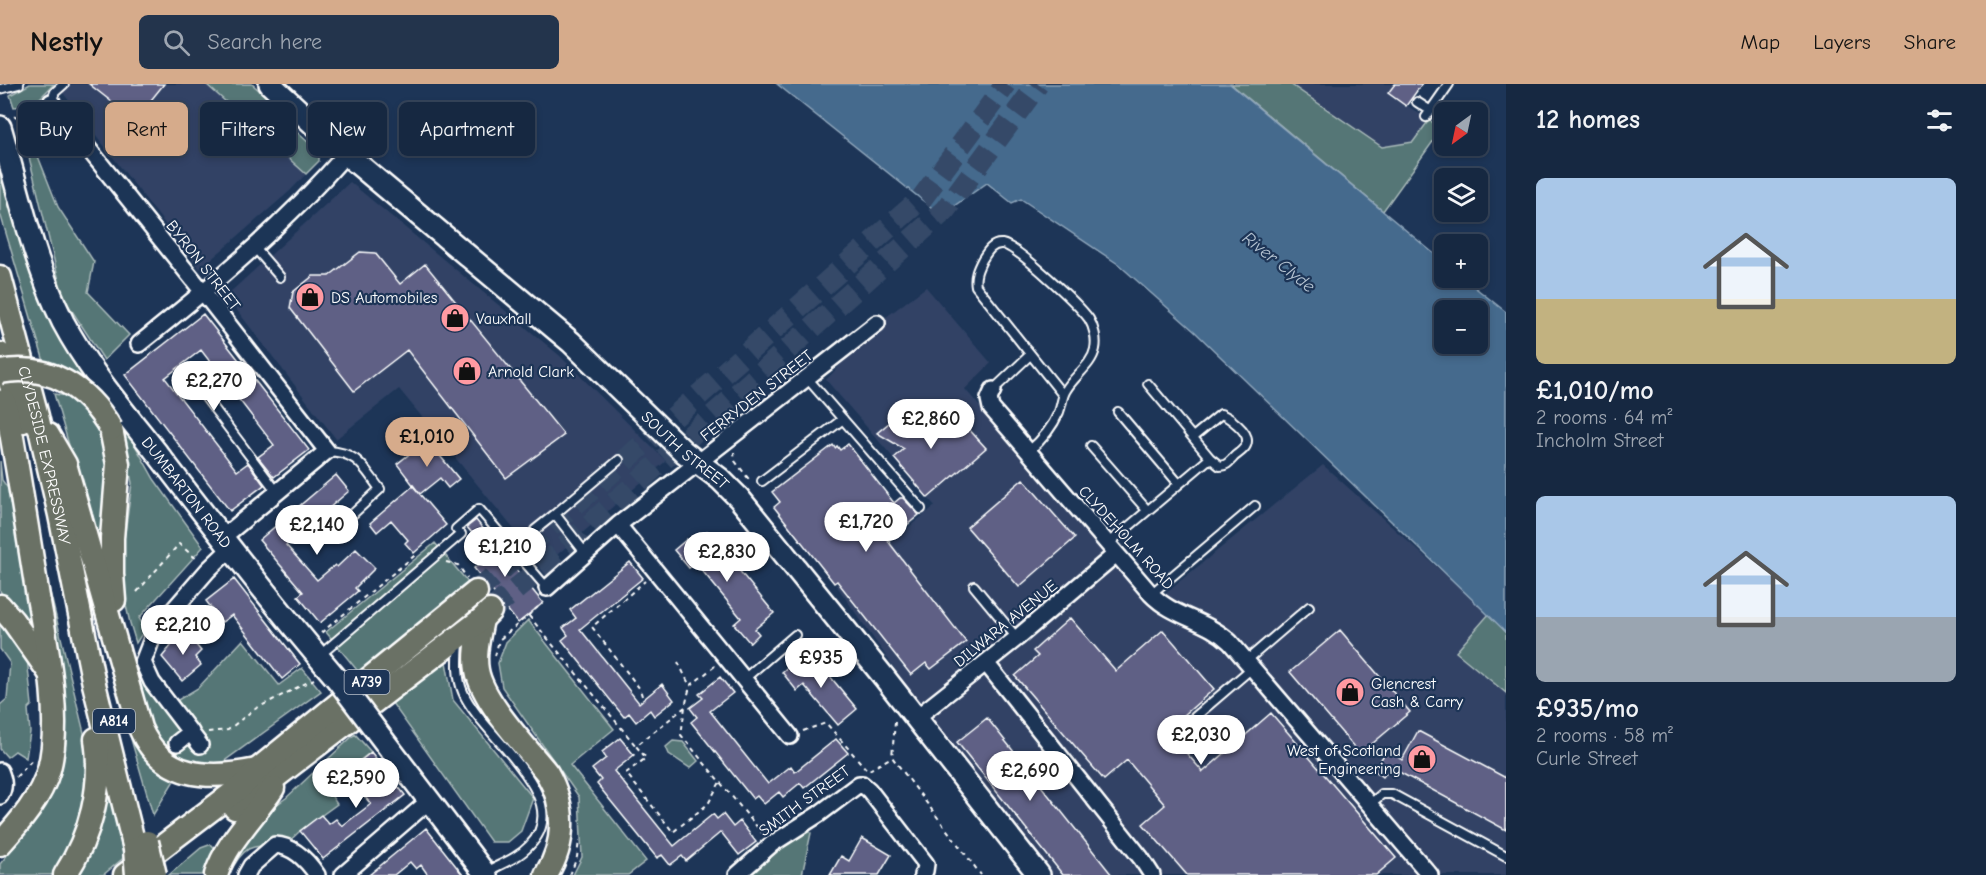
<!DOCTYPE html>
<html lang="en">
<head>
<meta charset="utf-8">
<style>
	body { margin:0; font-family:"Comic Neue",sans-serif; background:#23344c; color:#f1f3f6; height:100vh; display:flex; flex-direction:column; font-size:22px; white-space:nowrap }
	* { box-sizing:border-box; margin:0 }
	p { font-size:20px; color:#9ea6b1 }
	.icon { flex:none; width:33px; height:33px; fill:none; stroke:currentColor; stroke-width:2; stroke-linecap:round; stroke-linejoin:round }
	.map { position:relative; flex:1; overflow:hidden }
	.sheet { display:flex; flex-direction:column; background:#162841; width:480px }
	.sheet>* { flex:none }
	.banner { position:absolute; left:18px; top:18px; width:570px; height:54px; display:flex; gap:12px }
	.needle { width:39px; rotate:213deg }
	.tools { position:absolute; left:1434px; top:18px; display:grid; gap:12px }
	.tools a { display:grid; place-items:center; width:54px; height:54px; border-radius:9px; background:#162841; box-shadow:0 3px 9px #0003,0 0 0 2px #35445a; font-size:30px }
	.price { position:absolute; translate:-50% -51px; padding:0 14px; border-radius:21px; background:#fff; color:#222; font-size:20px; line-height:39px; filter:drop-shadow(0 2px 3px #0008) }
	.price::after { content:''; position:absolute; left:50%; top:36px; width:18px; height:14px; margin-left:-9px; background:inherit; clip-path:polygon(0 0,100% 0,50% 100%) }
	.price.on { background:#d6ab8b; color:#111 }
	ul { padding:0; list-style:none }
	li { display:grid; align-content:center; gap:12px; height:318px; padding:0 30px }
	li span { display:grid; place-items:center; height:186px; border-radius:9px; color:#555 }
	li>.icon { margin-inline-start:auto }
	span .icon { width:108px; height:108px; fill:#fffc; stroke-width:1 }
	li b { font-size:26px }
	h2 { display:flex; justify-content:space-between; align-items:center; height:72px; padding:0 30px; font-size:26px }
	.chip { padding:0 21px; border-radius:9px; background:#162841; box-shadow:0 3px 9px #0003,0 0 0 2px #35445a; font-size:21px; line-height:54px }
	.chip.on { background:#d6ab8b; color:#111 }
	header { display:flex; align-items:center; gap:36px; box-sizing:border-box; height:84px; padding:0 30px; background:#d6ab8b; color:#111 }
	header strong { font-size:28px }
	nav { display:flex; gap:33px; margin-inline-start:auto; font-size:21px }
	.search { width:420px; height:54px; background:#23344c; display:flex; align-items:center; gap:15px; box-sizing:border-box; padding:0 21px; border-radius:9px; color:#9ea6b1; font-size:22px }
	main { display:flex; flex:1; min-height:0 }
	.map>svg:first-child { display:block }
</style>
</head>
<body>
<header>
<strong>Nestly</strong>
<div class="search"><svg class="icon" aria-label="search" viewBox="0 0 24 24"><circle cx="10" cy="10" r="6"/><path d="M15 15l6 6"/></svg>Search here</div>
<nav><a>Map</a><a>Layers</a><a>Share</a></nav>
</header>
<main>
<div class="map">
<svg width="1506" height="791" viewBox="0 0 1506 791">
	<rect width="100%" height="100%" fill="#1d3557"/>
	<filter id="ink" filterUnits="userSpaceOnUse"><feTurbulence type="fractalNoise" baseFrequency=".0167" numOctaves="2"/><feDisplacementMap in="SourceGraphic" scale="12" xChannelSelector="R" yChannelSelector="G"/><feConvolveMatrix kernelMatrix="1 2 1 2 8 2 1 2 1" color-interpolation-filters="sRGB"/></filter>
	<g filter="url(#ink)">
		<path fill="#304265" d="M56,0H206L306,90L290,107L200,185Z
			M1290,0H1395L1388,9L1429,36L1413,58L1382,63Z
			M350,98L559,271L666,377L544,482L399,305L336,355L226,212Z
			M926,203L991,279L965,305L1149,522L1323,381L1489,530L1457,568L1506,609V791H1052L942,652L836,501L935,422L826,296L882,236Z"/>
		<path fill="#547676" stroke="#aababa" stroke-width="1.5" d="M30,0H54L33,21L14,23L10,11Z
			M206,0H252L280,25V33L319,68V77L306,90Z
			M1231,0H1290L1382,63L1413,58L1429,36L1442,45L1383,127Z
			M36,31L41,45L32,57L58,123L94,178L88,208L129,251L104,276L63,213L20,36Z
			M0,73L28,170L154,395L203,463L139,534L145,545L136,559L130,539L119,491L132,399L122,348L45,281L0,129Z
			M54,310L74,313L102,342L112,372L102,474Z
			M0,377L2,396L15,414L36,555L0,507Z
			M65,407L146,672C151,685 161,692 175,695L153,731L87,503Z
			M435,459L471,502L361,591L326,548Z
			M39,462L84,649L86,670L87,700L84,725L71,764L56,791H0V780L31,741L50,712L61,686L66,658L65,634Z
			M1489,530L1506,548V609L1456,568Z
			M0,535L27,574L32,621L28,625L30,648L26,674L15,667L7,673L0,665V621L7,615L10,579L0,565Z
			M528,536L614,645L570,681L646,777L628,791H573L582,773L579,713L502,603L498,579L506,558Z
			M243,556L279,601L302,584L321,607L216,683L190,682L156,659L138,602L144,593L168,622L198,604Z
			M446,578L453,616L533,714L521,747L508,758H491L392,619Z
			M355,650L371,668L325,702L337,720L300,747L280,766C252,756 241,765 229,791H224L229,778L269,726L286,714Z
			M673,657L683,658L698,677L690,684L669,670L666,663Z
			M102,658L127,771L103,791H77Z
			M803,740L811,749L802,791H745Z
			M209,761H212L215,765L207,791H169L201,764Z"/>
		<path fill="#456a8d" stroke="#8fa6bb" stroke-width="1.5" fill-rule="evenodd" d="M777,0H1230L1444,178V194H1463L1506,228V548L1194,247L1118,180L1021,115L1012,119L987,99L941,131ZM1444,226H1478V260H1444Z"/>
		<path fill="#5e6185" stroke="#fff" stroke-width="1.5" d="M89,0H164L135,36Z
			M1395,0H1422L1406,22L1388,9Z
			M360,168L375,169L400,200L425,180L564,351L506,394L407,266L354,307L290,224L293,208L313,192H329Z
			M203,230L309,366L274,393L258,373L274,361L201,266L165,294L237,387L248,379L264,401L230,427L125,291Z
			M907,324L926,346L943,332L958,349L966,342L986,364L928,414L894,374L904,365L877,349Z
			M427,356L459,395L448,404L440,394L420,410L397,380Z
			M848,360L894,419L900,414H903L919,431L888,457L966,558L931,585L926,579L911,591L837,497L834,499L774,423L780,418L772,408L833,361L835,364L837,362L840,366Z
			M336,391L349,407L286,461L317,496L335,481L337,483L356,465L375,484L355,504L358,507L320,539L298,512L303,508L259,456Z
			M1023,395L1075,454L1019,503L967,443Z
			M413,402L446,441L414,469L405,459L408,456L391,436L377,448L370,439Z
			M476,436L543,519L518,539L474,484L490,471L467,443Z
			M707,447L774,529L755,545L759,550L750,559L734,540L741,534L696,479L689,484L674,466L687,455L691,460Z
			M630,478L643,494L580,545L639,619L662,600L674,616L654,632L650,626L636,638L629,629L624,633L562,556L568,551L563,544L576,534L570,526Z
			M234,495L300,580L282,595L232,531L222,538L206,517Z
			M1070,534L1116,587L1163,546L1214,605L1167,646L1170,653L1175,656L1203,688L1271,629L1396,774L1376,791H1187L1143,740L1165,721L1127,676L1104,696L1015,592L1038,572L1033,567Z
			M184,546L201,567L195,573L201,581L182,597L162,573Z
			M1340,546L1410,628L1360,670L1290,588Z
			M814,573L857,625L838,641L804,601L797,607L782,588L792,579L798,586Z
			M720,593L733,609L710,627L768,700L791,682L795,688L836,655L848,669L804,704L800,699L783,713L779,708L764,720L757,712L753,715L691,638L697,633L690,624L703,614L699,610Z
			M987,634L1112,791H1063L957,658Z
			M1418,647L1506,694V746L1390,683L1383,693L1374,686L1387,666L1402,676Z
			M620,654L634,671L614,687L674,762L713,730L717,735L723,730L733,743L740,737L756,758L739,771L721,748L686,777L682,772L670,781L662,771L657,774L597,700L601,696L592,685L606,674L602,668Z
			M371,668L405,711L323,775L300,747L321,731L329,740L336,735L342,742L371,720L364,712L370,707L352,684Z
			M426,744L463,791H428L421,781L416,785L410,778L394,791H369Z
			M862,754L891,771L879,791H830L841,772L849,777Z"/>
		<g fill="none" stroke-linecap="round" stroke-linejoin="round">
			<path stroke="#344968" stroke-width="22" stroke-dasharray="22 11" stroke-linecap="butt" d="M476,508L922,114L1006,0
				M490,527L541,484L945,126L1038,0"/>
			<g stroke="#fff" stroke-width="12">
				<path id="lane" d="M0,5L19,0
					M51,18L55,8L64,0
					M1417,18L1431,27
					M1426,33L1449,0
					M255,164L280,193
					M807,294L921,425
					M197,302L277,408
					M993,306L1030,271
					M1118,328L1179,400
					M1193,353L1221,330C1229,333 1248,347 1247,357C1247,364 1240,368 1235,372C1230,377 1227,382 1220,382L1210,374
					M1091,362L1147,426
					M327,367C358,368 363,383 380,405L343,439
					M1029,367C1042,356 1052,344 1059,328C1062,320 1062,312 1066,306C1074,292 1092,281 1095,265C1097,256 1094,243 1089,235C1079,221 1017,162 1002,160C992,159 987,168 982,176C978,184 974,192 976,202L1063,311
					M762,397L843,335
					M555,430L619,376
					M535,446L555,430L586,470
					M1108,460L1210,374L1148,300
					M974,502L1017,554
					M1151,510L1255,422
					M459,558C458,575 456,592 463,608C480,651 578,714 529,762C518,774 501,780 486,788
					M319,572L461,450L456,445L479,425L547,504
					M1246,577L1309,523
					M744,595L795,551
					M1175,650L1252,584
					M1369,721L1382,710H1392L1506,772"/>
			</g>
			<g stroke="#fff" stroke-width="20">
				<path id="street" d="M51,18L203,208L327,367L222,454
					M139,260C213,201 283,142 346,70
					M993,306L989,315L991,324L1151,510C1173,533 1207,536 1230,558L1430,791
					M618,441L790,652
					M547,504L618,441L877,239
					M986,579L1141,774L1152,791
					M916,634L1017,554L1116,470
					M177,659L191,648
					M200,661L152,598L143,578L155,547L208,486L231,464
					M0,687C4,697 5,703 0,712
					M246,791L251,782L275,761C294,762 307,776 317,791
					M343,791L430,716
					M737,791L772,760L819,730L859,700H862L869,706L926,780L925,787L922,791"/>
			</g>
			<g stroke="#fff" stroke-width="26">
				<g id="secondary">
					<path id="s1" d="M270,0L346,70L571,258L684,368L720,395L739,414L884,593L1039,791"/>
					<path id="s2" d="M0,43C19,108 33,177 63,238C90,289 129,333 164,378C220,451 277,525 337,595"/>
					<path d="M371,640L486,791"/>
				</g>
			</g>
			<g stroke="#fff" stroke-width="27">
				<g id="primary">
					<path id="s3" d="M0,193L37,332L60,431L94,600L135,765"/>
					<path d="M0,270C7,293 17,314 23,337"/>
					<path d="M111,345L118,380L112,454V490L114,516"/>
					<path d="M48,351L65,380L140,644C162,695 208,696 257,686"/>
					<path d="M0,522L13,537L49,588"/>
					<path d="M482,535C479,552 474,569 477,586C482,617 527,664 547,689C566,722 566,759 546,791"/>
					<path d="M235,724L482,535L490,527"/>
					<path d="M0,760C20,738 41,714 49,685C62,636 47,563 38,513C29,456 20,399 10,342L4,317"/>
					<path d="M65,791C91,751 103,703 96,655"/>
					<path d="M125,791L242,702L257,686L476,508"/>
					<path d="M216,791C227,757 254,733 273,704"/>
				</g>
			</g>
			<path stroke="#fff" stroke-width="2" stroke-dasharray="4.5 4.5" stroke-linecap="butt" d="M14,33L37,24
				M734,368L735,377L751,398
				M446,478L458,481L467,494
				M137,508L179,460L199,477
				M529,532L636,662
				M321,549L414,472H417
				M495,572L499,556L544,518
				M678,578L690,602
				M715,582L690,602L685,623L681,651L763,750
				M642,612L640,605L592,543L645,497
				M685,623L636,662L646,674L626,689L673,748L708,720L720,698
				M895,638L892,673L981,791
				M803,647L826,639L868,687
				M208,648L228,646L253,626L314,595
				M869,686L892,673
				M16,693L33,675
				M570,791L577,773L579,756"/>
			<use href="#lane" stroke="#1d3557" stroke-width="8"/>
			<use href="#street" stroke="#1d3557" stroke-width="15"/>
			<use href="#secondary" stroke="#1d3557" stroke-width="21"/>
			<use href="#primary" stroke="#6a7165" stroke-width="22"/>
			<g stroke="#fff" stroke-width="26" stroke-linecap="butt">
				<path id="secondary-bridge" d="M337,595L371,640"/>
			</g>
			<g stroke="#fff" stroke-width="27" stroke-linecap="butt">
				<path id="primary-bridge" d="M0,288C49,279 87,303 111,345
					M147,758L155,791
					M135,765L137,791"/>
			</g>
			<use href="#secondary-bridge" stroke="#1d3557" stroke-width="21"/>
			<use href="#primary-bridge" stroke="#6a7165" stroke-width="22"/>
		</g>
	</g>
	<defs>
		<g id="shop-disc" transform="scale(1.5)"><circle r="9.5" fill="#ff9aa2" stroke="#1d3557"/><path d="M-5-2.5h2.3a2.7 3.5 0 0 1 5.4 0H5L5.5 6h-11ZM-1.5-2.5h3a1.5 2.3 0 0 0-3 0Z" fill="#111"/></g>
	</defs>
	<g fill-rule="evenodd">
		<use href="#shop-disc" x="310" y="213"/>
		<use href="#shop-disc" x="455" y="234"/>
		<use href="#shop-disc" x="467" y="287"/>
		<use href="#shop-disc" x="1350" y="608"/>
		<use href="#shop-disc" x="1422" y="675"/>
	</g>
	<g text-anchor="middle" stroke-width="4.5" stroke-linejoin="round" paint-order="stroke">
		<g fill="#1d3557" stroke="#bbc2cd" stroke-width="1.5">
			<rect x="344.5" y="586" width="45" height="24" rx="4.5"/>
			<rect x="93" y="625" width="42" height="24" rx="4.5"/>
		</g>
		<g font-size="15" font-weight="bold" fill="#fff">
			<text x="367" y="603">A739</text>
			<text x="114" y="642">A814</text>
		</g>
		<g font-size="16" fill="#fff" stroke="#1d3557">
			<text transform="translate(204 181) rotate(52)" y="6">BYRON STREET</text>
			<text transform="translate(756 311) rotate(-38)" y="6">FERRYDEN STREET</text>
			<text dy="6" stroke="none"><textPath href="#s1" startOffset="554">SOUTH STREET</textPath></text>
			<text dy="6" stroke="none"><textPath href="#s3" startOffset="184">CLYDESIDE EXPRESSWAY</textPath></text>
			<text dy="6" stroke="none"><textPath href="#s2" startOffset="416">DUMBARTON ROAD</textPath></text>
			<text transform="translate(1127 453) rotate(48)" y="6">CLYDEHOLM ROAD</text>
			<text transform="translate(1005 539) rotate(-39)" y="6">DILWARA AVENUE</text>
			<text transform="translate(804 716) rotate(-36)" y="6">SMITH STREET</text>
		</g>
		<g font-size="16" fill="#fff" stroke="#1d3557" text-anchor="start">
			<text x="331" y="219">DS Automobiles</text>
			<text x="476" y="240">Vauxhall</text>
			<text x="488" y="293">Arnold Clark</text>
			<text x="1371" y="605">Glencrest<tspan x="1371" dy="18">Cash &amp; Carry</tspan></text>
			<text x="1401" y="672" text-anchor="end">West of Scotland<tspan x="1401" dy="18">Engineering</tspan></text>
		</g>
		<g font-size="18" font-style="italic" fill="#b5c3d1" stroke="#1d3557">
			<text transform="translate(1279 178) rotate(38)" y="6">River Clyde</text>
		</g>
	</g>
</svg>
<div class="tools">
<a><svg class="needle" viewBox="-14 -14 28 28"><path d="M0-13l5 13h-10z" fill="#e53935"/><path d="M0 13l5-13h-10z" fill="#9ea6b1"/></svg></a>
<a><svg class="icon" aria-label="layers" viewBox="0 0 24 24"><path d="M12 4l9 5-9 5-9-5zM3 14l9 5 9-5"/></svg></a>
<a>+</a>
<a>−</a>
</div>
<b class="price" style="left:214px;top:328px">£2,270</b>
<b class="price" style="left:931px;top:366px">£2,860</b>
<b class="price on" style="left:427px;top:384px">£1,010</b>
<b class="price" style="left:866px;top:469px">£1,720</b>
<b class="price" style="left:317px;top:472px">£2,140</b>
<b class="price" style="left:505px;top:494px">£1,210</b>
<b class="price" style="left:727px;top:499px">£2,830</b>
<b class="price" style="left:183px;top:572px">£2,210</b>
<b class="price" style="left:821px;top:605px">£935</b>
<b class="price" style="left:1201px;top:682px">£2,030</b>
<b class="price" style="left:1030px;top:718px">£2,690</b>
<b class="price" style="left:356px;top:725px">£2,590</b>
<div class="banner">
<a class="chip">Buy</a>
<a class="chip on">Rent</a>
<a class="chip">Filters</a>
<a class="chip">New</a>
<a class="chip">Apartment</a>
</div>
</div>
<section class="sheet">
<h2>12 homes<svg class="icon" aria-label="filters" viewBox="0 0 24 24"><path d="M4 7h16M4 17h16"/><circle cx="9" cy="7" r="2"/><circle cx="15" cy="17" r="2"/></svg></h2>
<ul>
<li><span style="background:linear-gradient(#a9c7e8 65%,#c2b280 0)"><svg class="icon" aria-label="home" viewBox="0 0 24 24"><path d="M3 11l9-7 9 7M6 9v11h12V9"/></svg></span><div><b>£1,010/mo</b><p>2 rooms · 64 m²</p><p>Incholm Street</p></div></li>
<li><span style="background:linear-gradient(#a9c7e8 65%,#9aa5b1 0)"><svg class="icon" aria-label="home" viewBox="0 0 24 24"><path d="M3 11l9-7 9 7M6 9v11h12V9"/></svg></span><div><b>£935/mo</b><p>2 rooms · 58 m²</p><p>Curle Street</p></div></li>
</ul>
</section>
</main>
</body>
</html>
